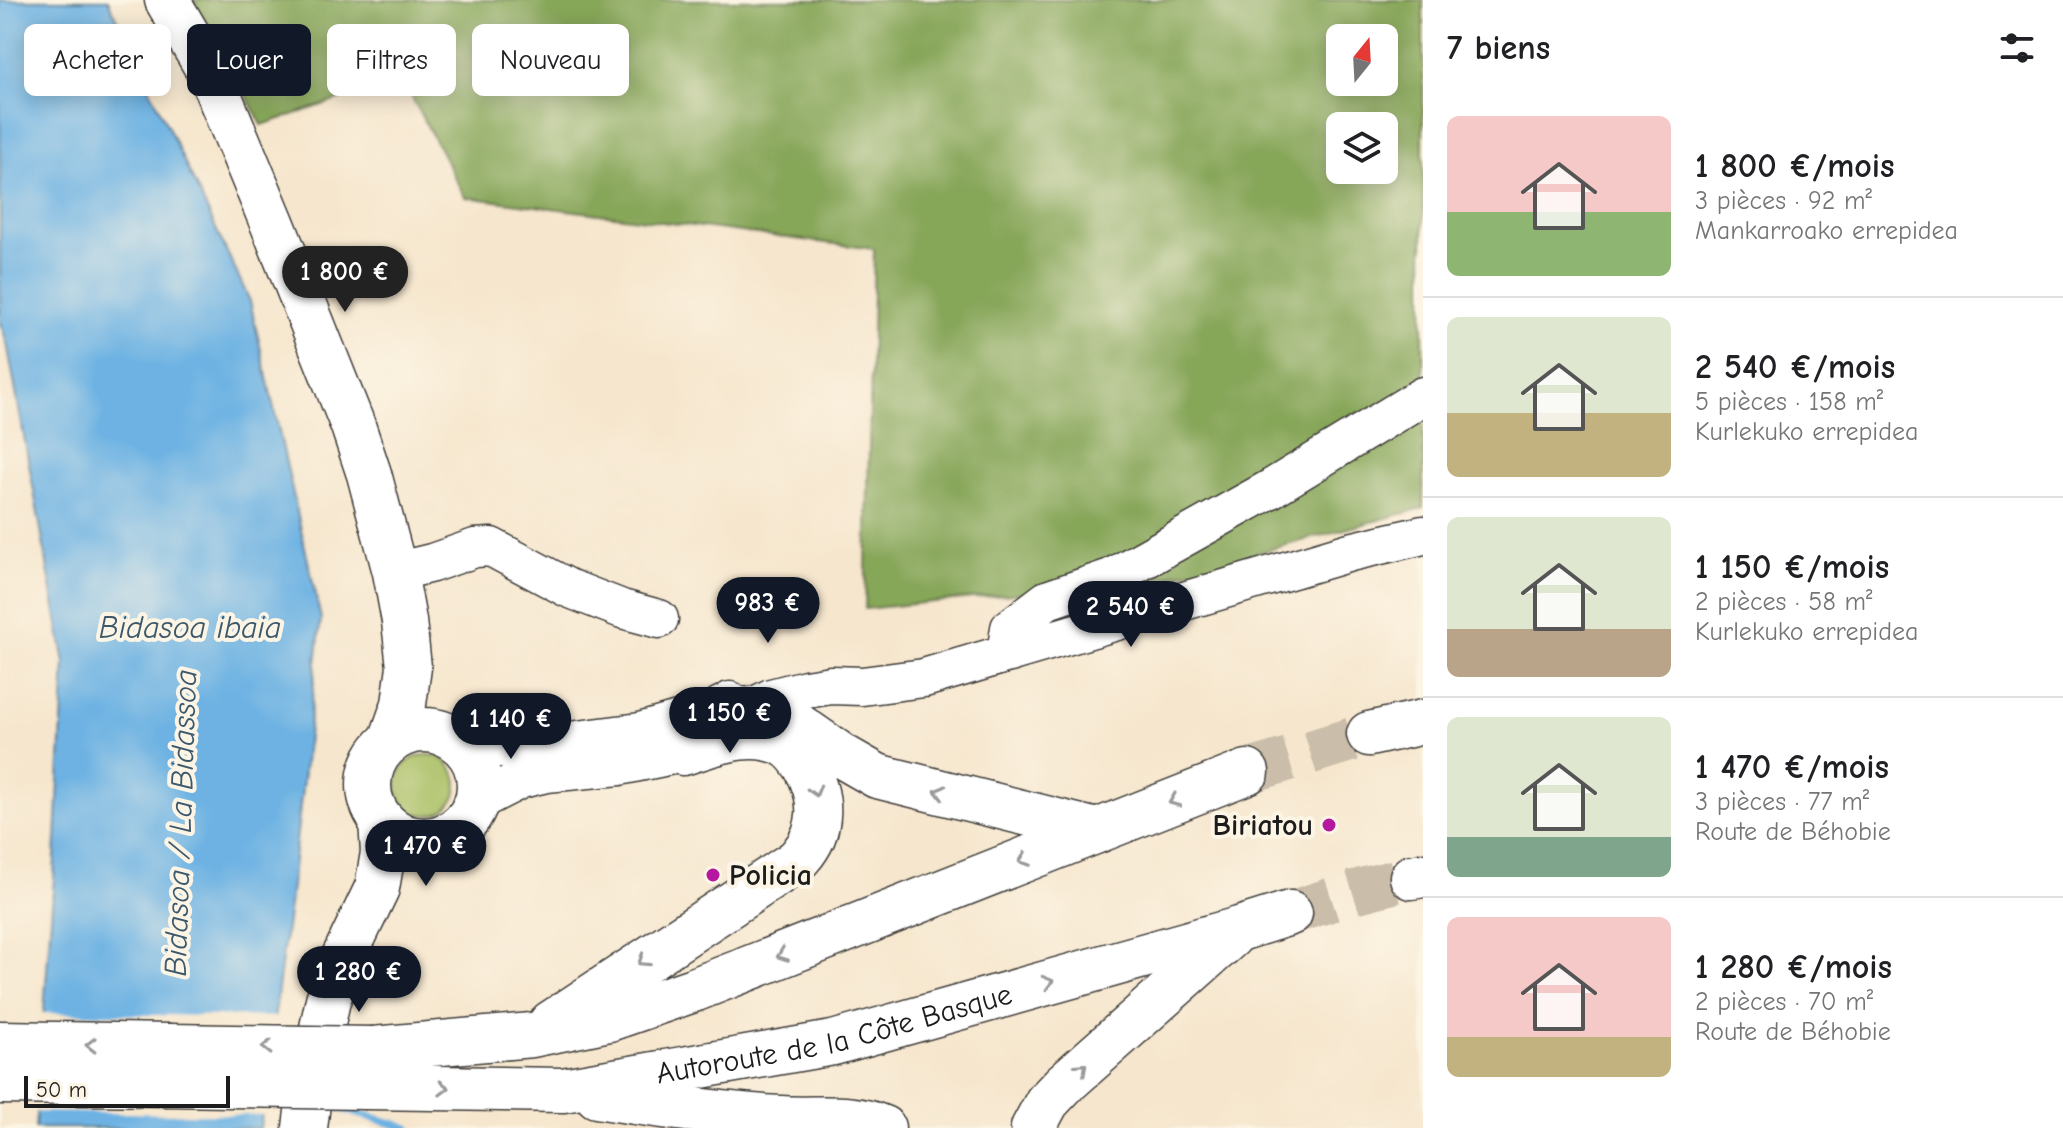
<!DOCTYPE html>
<html lang="fr">
<head>
<meta charset="utf-8">
<style>
	body { margin:0; font-family:"Comic Neue",sans-serif; background:#f6f6f6; color:#202124; height:100vh; display:flex; flex-direction:column; font-size:30px; white-space:nowrap }
	* { box-sizing:border-box; margin:0 }
	p { font-size:26px; color:#757577 }
	.icon { flex:none; width:44px; height:44px; fill:none; stroke:currentColor; stroke-width:2; stroke-linecap:round; stroke-linejoin:round }
	.map { position:relative; flex:1; overflow:hidden }
	.sheet { display:flex; flex-direction:column; background:#fff; width:640px }
	.sheet>* { flex:none }
	.top-card { position:absolute; left:24px; top:24px; width:760px; height:72px; display:flex; gap:16px }
	.needle { width:52px; rotate:18deg }
	.fabs { position:absolute; left:1326px; top:24px; display:grid; gap:16px }
	.fabs a { display:grid; place-items:center; width:72px; height:72px; border-radius:12px; background:#fff; box-shadow:0 4px 20px #0003; font-size:40px }
	.scale { position:absolute; left:24px; bottom:20px; width:206px; box-sizing:border-box; padding-left:8px; border:4px solid #1c1c1c; border-top:0; font-size:22px; line-height:28px; white-space:nowrap; color:#1c1c1c; -webkit-text-stroke:6px #fcf5e5; paint-order:stroke }
	.price { position:absolute; translate:-50% -68px; padding:0 18px; border-radius:28px; background:#111827; color:#fff; font-size:26px; line-height:52px; filter:drop-shadow(0 2px 4px #0008) }
	.price::after { content:''; position:absolute; left:50%; top:48px; width:24px; height:18px; margin-left:-12px; background:inherit; clip-path:polygon(0 0,100% 0,50% 100%) }
	.price.selected { background:#222; color:#fff }
	ul { padding:0; list-style:none }
	li { display:flex; align-items:center; gap:24px; height:200px; padding:0 24px }
	li+li { border-top:2px solid #e0e0e0 }
	li span { display:grid; place-items:center; flex:none; width:224px; height:160px; border-radius:12px; color:#555 }
	li>.icon { margin-inline-start:auto }
	span .icon { width:96px; height:96px; fill:#fffc; stroke-width:1 }
	li b { font-size:34px }
	h2 { display:flex; justify-content:space-between; align-items:center; height:96px; padding:0 24px; font-size:34px }
	.tag { padding:0 28px; border-radius:12px; background:#fff; box-shadow:0 4px 20px #0003; font-size:28px; line-height:72px }
	.tag.selected { background:#111827; color:#fff }
	main { display:flex; flex:1; min-height:0 }
	.map>svg:first-child { display:block }
</style>
</head>
<body>
<main>
<div class="map">
<svg width="1423" height="1128" viewBox="0 0 1423 1128">
	<rect width="100%" height="100%" fill="#fcf5e5"/>
	<filter id="ink" filterUnits="userSpaceOnUse"><feTurbulence type="fractalNoise" baseFrequency=".0125" numOctaves="2"/><feDisplacementMap in="SourceGraphic" scale="16" xChannelSelector="R" yChannelSelector="G"/><feConvolveMatrix kernelMatrix="1 2 1 2 8 2 1 2 1" color-interpolation-filters="sRGB"/></filter>
	<filter id="wash" filterUnits="userSpaceOnUse"><feTurbulence type="fractalNoise" baseFrequency=".006" numOctaves="4" result="noise"/><feDisplacementMap in="SourceGraphic" scale="32" xChannelSelector="R" yChannelSelector="G"/><feGaussianBlur stdDeviation="1.8" result="paint"/><feColorMatrix in="noise" values="0 0 0 0 0 0 0 0 0 0 0 0 0 0 0 0 0 1.4 0 .05"/><feComposite in="paint" operator="in"/></filter>
	<g filter="url(#wash)">
		<rect width="100%" height="100%" fill="#f6e6cd"/>
		<path fill="#a9bf63" stroke="#626e40" stroke-width="2" d="M397 785a30 30 0 1 1 60 0a30 30 0 1 1-60 0Z"/>
		<path fill="#86a659" stroke="#51613a" stroke-width="2" fill-rule="evenodd" d="M194,0H1423V508L1161,579L865,609L874,249L465,197L402,79L262,125ZM1340,38H1384V82H1340ZM1340,126H1384V170H1340Z"/>
		<path fill="#6db2e3" stroke="#446780" stroke-width="2" d="M0,0H108L250,301L321,619L289,905L260,1128H35L54,877L65,663L7,343L0,323Z"/>
		<path fill="#f6e6cd" d="M40,1013L279,1017L266,1115L32,1112Z"/>
		<g fill="none" stroke-linecap="round" stroke-linejoin="round">
			<path stroke="#6db2e3" stroke-width="8" d="M333,1106L408,1128"/>
		</g>
	</g>
	<g filter="url(#ink)">
		<g fill="none" stroke-linecap="round" stroke-linejoin="round">
			<path stroke="#cabeaa" stroke-width="44" stroke-dasharray="44 22" stroke-linecap="butt" d="M1247,772L1369,734
				M1290,913L1354,892L1412,877"/>
			<g stroke="#3d3a37" stroke-width="41">
				<path id="minor" d="M395,572L432,563L475,548L491,547L568,588L622,609L659,619
					M1010,653L1008,641L1010,628L1047,600L1111,578L1272,488L1423,396
					M461,744L485,748H514L640,732L723,708L730,701
					M478,801L521,779L546,773L620,766L683,753L723,722L771,698L806,689L831,685L862,686L924,678L1350,552L1423,535"/>
			</g>
			<g stroke="#3d3a37" stroke-width="47">
				<path id="major" d="M167,0L209,71L273,225L353,426L369,474L395,572L404,621L409,667L404,704L391,741
					M369 785a55 55 0 1 1 110 0a55 55 0 1 1-110 0Z
					M305,1128L311,1079L328,1000L342,961L377,888L383,853L381,820"/>
			</g>
			<g stroke="#3d3a37" stroke-width="47">
				<g id="highway">
					<path d="M723,708L754,710L796,724L842,756L877,776L1097,831"/>
					<path d="M1369,734L1423,722"/>
					<path d="M1412,877L1423,875"/>
					<path d="M551,1023L780,872C787,867 795,863 800,857C824,830 823,796 805,766C800,758 793,749 784,744C750,728 716,743 683,753"/>
					<path d="M0,1043L169,1046"/>
					<path d="M373,1049L532,1035L609,1019L696,989L1247,772"/>
					<path d="M0,1082L165,1084"/>
					<path id="s1" d="M366,1087L563,1090L833,1043L1239,929L1290,913"/>
					<path d="M597,1096C658,1106 717,1114 780,1118C815,1121 850,1113 883,1128"/>
					<path d="M1033,1128L1047,1102L1063,1085L1231,936"/>
				</g>
			</g>
			<use href="#minor" stroke="#fff" stroke-width="38"/>
			<use href="#major" stroke="#fff" stroke-width="44"/>
			<use href="#highway" stroke="#fff" stroke-width="44"/>
			<g stroke="#3d3a37" stroke-width="47" stroke-linecap="butt">
				<path id="highway-bridge" d="M169,1046L373,1049
					M165,1084L366,1087"/>
			</g>
			<use href="#highway-bridge" stroke="#fff" stroke-width="44"/>
		</g>
		<defs><path id="oneway-chevron" d="M-2-3.5L2.5 0L-2 3.5" fill="none" stroke-width="1.6" stroke-linecap="round" stroke-linejoin="round" transform="scale(2)"/></defs>
		<g stroke="#999">
			<use href="#oneway-chevron" transform="translate(815 791) rotate(74)"/>
			<use href="#oneway-chevron" transform="translate(940 792) rotate(-166)"/>
			<use href="#oneway-chevron" transform="translate(1174 801) rotate(158)"/>
			<use href="#oneway-chevron" transform="translate(1024 860) rotate(159)"/>
			<use href="#oneway-chevron" transform="translate(782 955) rotate(159)"/>
			<use href="#oneway-chevron" transform="translate(643 961) rotate(147)"/>
			<use href="#oneway-chevron" transform="translate(1048 982) rotate(-16)"/>
			<use href="#oneway-chevron" transform="translate(91 1045) rotate(-179)"/>
			<use href="#oneway-chevron" transform="translate(267 1047) rotate(-179)"/>
			<use href="#oneway-chevron" transform="translate(1082 1068) rotate(-42)"/>
			<use href="#oneway-chevron" transform="translate(444 1088) rotate(1)"/>
		</g>
	</g>
	<g fill="#b5179e" stroke="#fcf5e5" stroke-width="3">
		<circle cx="1329" cy="825" r="8"/>
		<circle cx="713" cy="875" r="8"/>
	</g>
	<g text-anchor="middle" stroke-width="8" stroke-linejoin="round" paint-order="stroke">
		<g font-size="30" font-weight="bold" fill="#1c1c1c" stroke="#fcf5e5" text-anchor="end">
			<text x="1313" y="835">Biriatou</text>
			<text x="729" y="885" text-anchor="start">Policia</text>
		</g>
		<g font-size="30" fill="#1c1c1c" stroke="#fcf5e5">
			<text dy="10" stroke="none"><textPath href="#s1" startOffset="474">Autoroute de la Côte Basque</textPath></text>
		</g>
		<g font-size="32" font-style="italic" fill="#3c586c" stroke="#fcf5e5">
			<text x="190" y="638">Bidasoa ibaia</text>
			<text transform="translate(180 823) rotate(-88)" y="11">Bidasoa / La Bidassoa</text>
		</g>
	</g>
</svg>
<div class="fabs">
<a><svg class="needle" viewBox="-14 -14 28 28"><path d="M0-13l5 13h-10z" fill="#e53935"/><path d="M0 13l5-13h-10z" fill="#757577"/></svg></a>
<a><svg class="icon" aria-label="layers" viewBox="0 0 24 24"><path d="M12 4l9 5-9 5-9-5zM3 14l9 5 9-5"/></svg></a>
</div>
<div class="scale">50 m</div>
<b class="price selected" style="left:345px;top:314px">1 800 €</b>
<b class="price" style="left:768px;top:645px">983 €</b>
<b class="price" style="left:1131px;top:649px">2 540 €</b>
<b class="price" style="left:730px;top:755px">1 150 €</b>
<b class="price" style="left:511px;top:761px">1 140 €</b>
<b class="price" style="left:426px;top:888px">1 470 €</b>
<b class="price" style="left:359px;top:1014px">1 280 €</b>
<div class="top-card">
<a class="tag">Acheter</a>
<a class="tag selected">Louer</a>
<a class="tag">Filtres</a>
<a class="tag">Nouveau</a>
</div>
</div>
<section class="sheet">
<h2>7 biens<svg class="icon" aria-label="filters" viewBox="0 0 24 24"><path d="M4 7h16M4 17h16"/><circle cx="9" cy="7" r="2"/><circle cx="15" cy="17" r="2"/></svg></h2>
<ul>
<li><span style="background:linear-gradient(#f6c9c9 60%,#8fb573 0)"><svg class="icon" aria-label="home" viewBox="0 0 24 24"><path d="M3 11l9-7 9 7M6 9v11h12V9"/></svg></span><div><b>1 800 €/mois</b><p>3 pièces · 92 m²</p><p>Mankarroako errepidea</p></div></li>
<li><span style="background:linear-gradient(#dfe7d0 60%,#c2b280 0)"><svg class="icon" aria-label="home" viewBox="0 0 24 24"><path d="M3 11l9-7 9 7M6 9v11h12V9"/></svg></span><div><b>2 540 €/mois</b><p>5 pièces · 158 m²</p><p>Kurlekuko errepidea</p></div></li>
<li><span style="background:linear-gradient(#dfe7d0 70%,#b9a48a 0)"><svg class="icon" aria-label="home" viewBox="0 0 24 24"><path d="M3 11l9-7 9 7M6 9v11h12V9"/></svg></span><div><b>1 150 €/mois</b><p>2 pièces · 58 m²</p><p>Kurlekuko errepidea</p></div></li>
<li><span style="background:linear-gradient(#dfe7d0 75%,#7fa58c 0)"><svg class="icon" aria-label="home" viewBox="0 0 24 24"><path d="M3 11l9-7 9 7M6 9v11h12V9"/></svg></span><div><b>1 470 €/mois</b><p>3 pièces · 77 m²</p><p>Route de Béhobie</p></div></li>
<li><span style="background:linear-gradient(#f6c9c9 75%,#c2b280 0)"><svg class="icon" aria-label="home" viewBox="0 0 24 24"><path d="M3 11l9-7 9 7M6 9v11h12V9"/></svg></span><div><b>1 280 €/mois</b><p>2 pièces · 70 m²</p><p>Route de Béhobie</p></div></li>
</ul>
</section>
</main>
</body>
</html>
